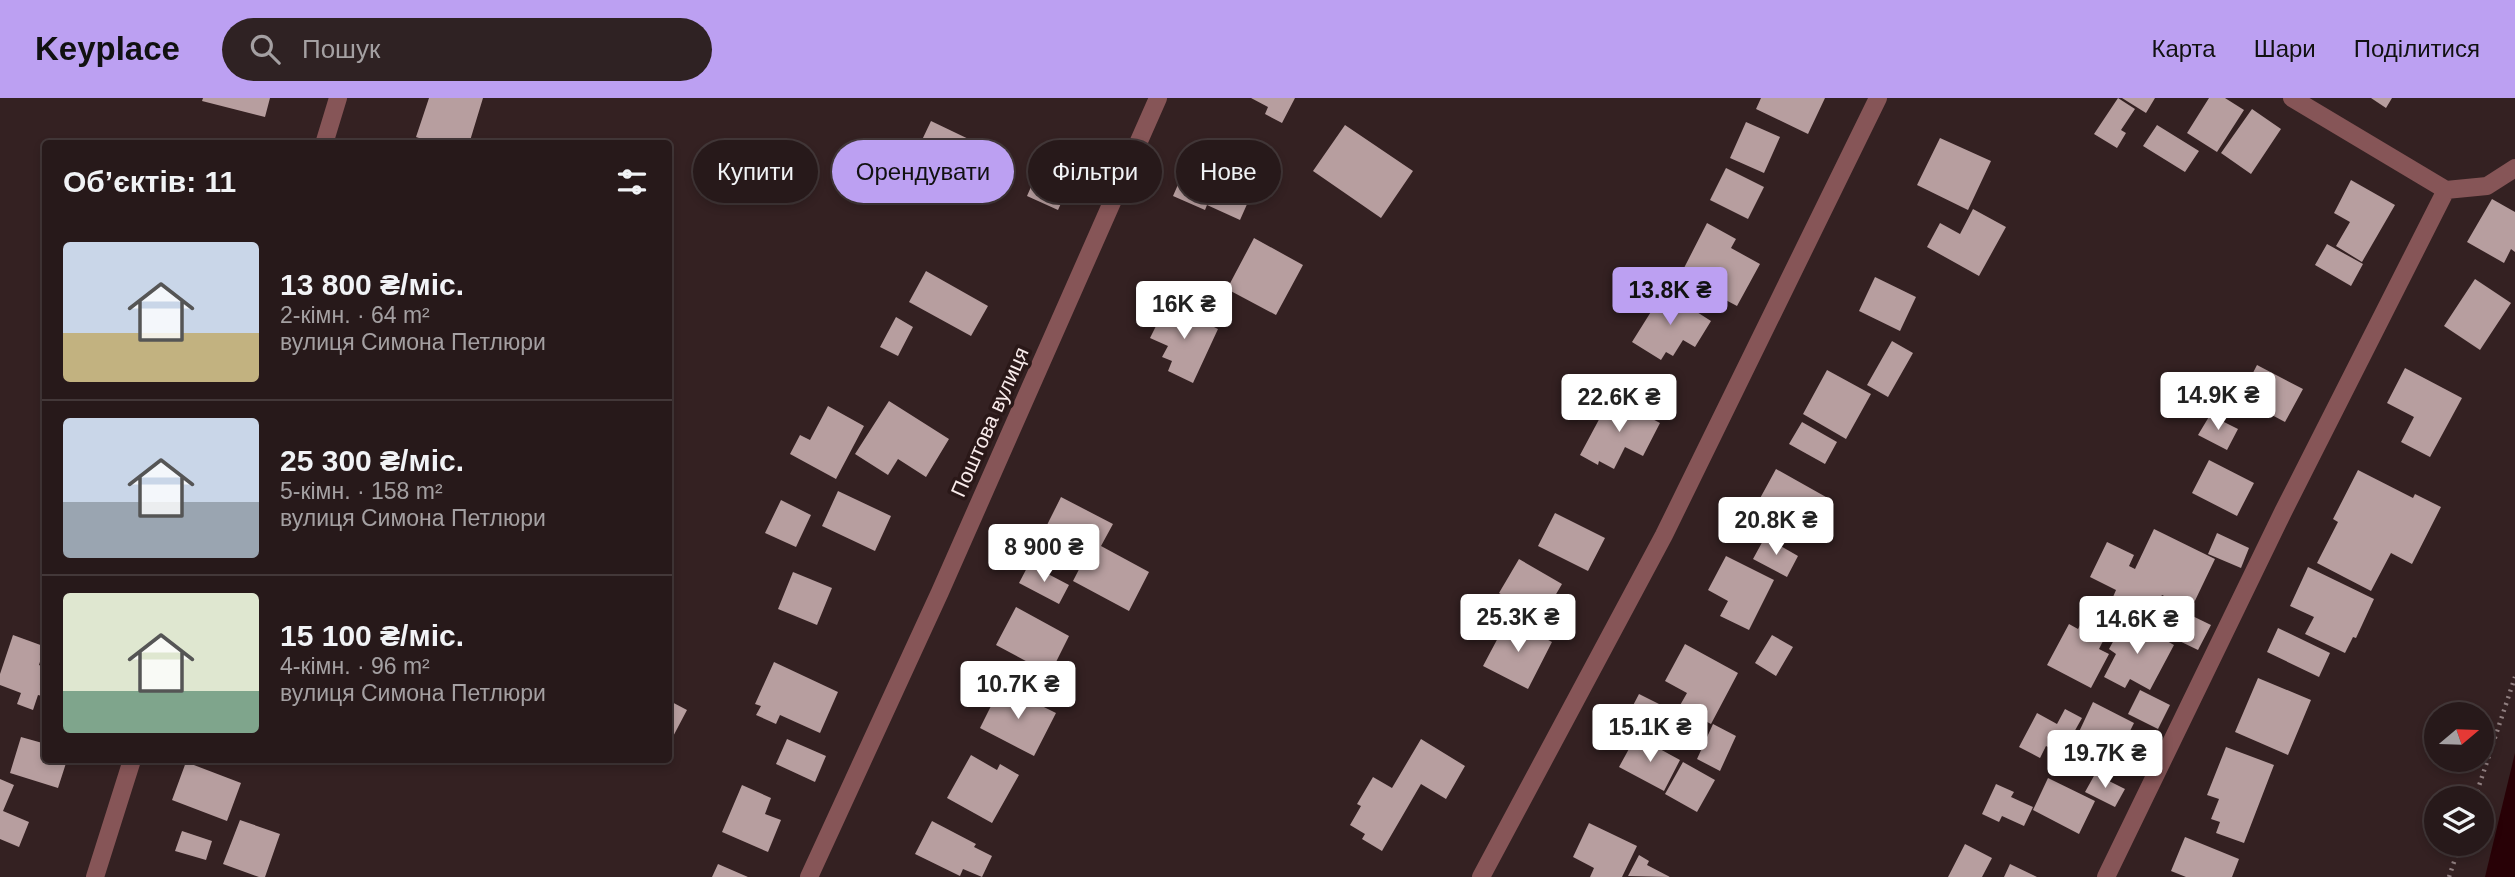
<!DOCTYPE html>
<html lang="uk">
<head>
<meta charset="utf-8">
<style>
	body { margin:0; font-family:Helvetica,sans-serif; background:#2f2223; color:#f1f3f6; height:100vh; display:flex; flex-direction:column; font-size:26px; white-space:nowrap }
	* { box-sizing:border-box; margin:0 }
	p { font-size:23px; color:#a4a0a2 }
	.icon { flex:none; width:38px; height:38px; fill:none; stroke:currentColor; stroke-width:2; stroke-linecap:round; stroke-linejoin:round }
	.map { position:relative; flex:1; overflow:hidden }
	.details { position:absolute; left:42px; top:42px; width:630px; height:623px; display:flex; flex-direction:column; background:#27191a; border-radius:7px; box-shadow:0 4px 10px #0003,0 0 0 2px #433839 }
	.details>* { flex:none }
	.hud { position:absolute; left:693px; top:42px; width:665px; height:63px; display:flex; gap:14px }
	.needle { width:46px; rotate:71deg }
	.tools { position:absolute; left:2424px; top:604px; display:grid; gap:14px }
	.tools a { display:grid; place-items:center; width:70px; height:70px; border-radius:50%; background:#27191a; box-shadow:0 4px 10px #0003,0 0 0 2px #433839; font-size:35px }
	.price { position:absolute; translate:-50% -60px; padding:0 16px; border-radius:7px; background:#fff; color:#222; font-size:23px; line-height:46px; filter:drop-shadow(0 2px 4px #0008) }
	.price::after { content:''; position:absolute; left:50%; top:42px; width:21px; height:16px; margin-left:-10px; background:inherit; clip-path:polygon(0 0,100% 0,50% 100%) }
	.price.active { background:#bca0f2; color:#111 }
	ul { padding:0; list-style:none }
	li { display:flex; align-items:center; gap:21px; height:175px; padding:0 21px }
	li+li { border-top:2px solid #433839 }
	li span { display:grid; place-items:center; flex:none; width:196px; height:140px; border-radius:7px; color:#555 }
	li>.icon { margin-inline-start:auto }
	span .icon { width:84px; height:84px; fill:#fffc; stroke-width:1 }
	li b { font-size:30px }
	h2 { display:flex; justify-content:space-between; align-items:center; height:84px; padding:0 21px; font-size:30px }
	.pill { padding:0 24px; border-radius:32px; background:#27191a; box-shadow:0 4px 10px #0003,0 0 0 2px #433839; font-size:24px; line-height:63px }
	.pill.active { background:#bca0f2; color:#111 }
	header { display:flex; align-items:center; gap:42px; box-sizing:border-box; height:98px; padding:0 35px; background:#bca0f2; color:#111 }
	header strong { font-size:33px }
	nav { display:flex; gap:38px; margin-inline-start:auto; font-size:24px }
	.search { width:490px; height:63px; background:#2f2223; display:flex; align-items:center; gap:18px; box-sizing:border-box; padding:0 24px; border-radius:38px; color:#a4a0a2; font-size:26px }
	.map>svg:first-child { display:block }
</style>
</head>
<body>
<header>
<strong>Keyplace</strong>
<div class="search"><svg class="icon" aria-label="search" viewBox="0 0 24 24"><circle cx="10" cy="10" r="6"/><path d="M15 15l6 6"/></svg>Пошук</div>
<nav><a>Карта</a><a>Шари</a><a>Поділитися</a></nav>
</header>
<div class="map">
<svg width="2515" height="779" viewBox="0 0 2515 779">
	<rect width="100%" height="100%" fill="#342122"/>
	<path fill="#280106" d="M2515,655V779H2485Z"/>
	<path fill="#b79e9f" d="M203,0H270L265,19L202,3Z
		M429,0H483L469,46H427L428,43L416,39Z
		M1251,0H1295L1282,25L1265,16L1268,9Z
		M1761,0H1825L1808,36L1756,11Z
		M2118,0L2135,11L2121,32L2126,35L2117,50L2094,36Z
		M2122,0H2155L2146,15Z
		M2209,0H2225L2244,12L2217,54L2187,35Z
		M2371,0H2392L2386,10Z
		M2252,11L2281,31L2251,76L2221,55Z
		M931,23L979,46L951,104L904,80Z
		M1746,24L1780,39L1764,75L1730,60Z
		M1345,27L1413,73L1381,120L1313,73Z
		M2157,27L2199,53L2185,74L2143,48Z
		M1940,40L1991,63L1968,112L1917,87Z
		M1051,43L1083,57L1058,112L1027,98Z
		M1191,57L1256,86L1240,122L1207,107L1205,112L1173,98Z
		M1726,70L1764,89L1748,121L1710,102Z
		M2351,82L2395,107L2362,164L2336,148L2350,124L2334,115Z
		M2492,101L2515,114V154L2511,151L2504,165L2467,144Z
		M1973,111L2006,129L1979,178L1927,149L1940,125L1960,136Z
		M1707,125L1736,141L1731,150L1760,166L1737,208L1705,191L1709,183L1684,170Z
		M1254,140L1303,167L1276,217L1227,191Z
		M2327,146L2363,166L2351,188L2315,167Z
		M926,173L988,208L971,238L909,204Z
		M1875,179L1916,199L1900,233L1859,213Z
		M2475,181L2511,205L2480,252L2444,228Z
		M1664,193L1711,223L1695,249L1683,242L1673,258L1666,254L1661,262L1632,244Z
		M1167,206L1218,231L1193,285L1168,273L1172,263L1162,259L1168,248L1150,240Z
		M896,219L913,229L898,258L880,249Z
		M1892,243L1913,255L1888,299L1867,287Z
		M2257,267L2303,291L2285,324L2240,300Z
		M2405,270L2462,300L2430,359L2401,344L2414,319L2387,305Z
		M1827,272L1871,296L1846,341L1803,316Z
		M1611,299L1660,325L1643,358L1625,349L1614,371L1599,363L1598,367L1580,357Z
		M889,303L949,341L926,379L898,361L888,377L855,356Z
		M828,308L864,328L836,381L790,356L800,337L810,342Z
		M2210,317L2238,331L2227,352L2198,337Z
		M1802,324L1837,344L1825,366L1789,346Z
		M2209,362L2254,385L2237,418L2192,395Z
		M1776,371L1826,399L1801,445L1773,429L1780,417L1758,404Z
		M2358,372L2413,400L2415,396L2441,409L2412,466L2391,455L2371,493L2317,465L2338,424L2333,421Z
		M838,393L891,418L875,453L822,428Z
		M1061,399L1113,426L1101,448L1149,474L1129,513L1073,483L1090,450L1047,427Z
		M781,402L811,417L796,449L765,435Z
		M1555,415L1605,440L1588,473L1538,448Z
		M2154,431L2215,461L2191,511L2162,497L2151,518L2137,512L2134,516L2128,513L2131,508L2113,499L2116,492L2090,479L2107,444L2134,457L2129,468L2135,471Z
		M2217,435L2249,450L2241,470L2208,456Z
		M1765,439L1798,458L1787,479L1753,461Z
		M1726,458L1774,482L1749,532L1720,518L1728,503L1708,492Z
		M1519,461L1562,486L1542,520L1499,495Z
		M1029,466L1069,487L1059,506L1019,485Z
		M2308,469L2374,501L2356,540L2353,539L2345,555L2305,536L2314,519L2290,508Z
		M793,474L832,490L817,527L778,511Z
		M1016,509L1069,538L1050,576L996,547Z
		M2178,511L2211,527L2198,552L2165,536Z
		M2084,520L2108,533L2099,551L2109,556L2091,590L2047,567L2069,526L2078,531Z
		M2126,520L2174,547L2150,592L2130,581L2125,590L2104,579L2116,556L2109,551Z
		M1508,521L1552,544L1528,591L1483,568Z
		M2278,530L2330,555L2319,579L2267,554Z
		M13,537L46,549V555L43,554L39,567L46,570V599L38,597L33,612L17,606L21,595L0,587V576Z
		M1772,537L1793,549L1776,578L1755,565Z
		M1685,546L1738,575L1711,626L1679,609L1687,595L1665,583Z
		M774,564L838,594L820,635L780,617L776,626L756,617L761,608L755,606Z
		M2258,580L2311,602L2288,657L2235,634Z
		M1001,588L1056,615L1034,658L980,630Z
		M2140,592L2170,607L2158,631L2128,616Z
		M1639,596L1671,612L1659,636L1627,619Z
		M668,602L687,612L668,648Z
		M2093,604L2134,625L2118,657L2078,636Z
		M2065,611L2082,620L2073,636L2078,639L2067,659L2046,648L2040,660L2019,649L2037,615L2057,626Z
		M1713,626L1736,638L1720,673L1697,661Z
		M1636,638L1680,662L1664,693L1619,669Z
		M21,639L46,646V662H67L58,690L10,675Z
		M787,641L826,658L815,684L776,666Z
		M1421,641L1465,668L1446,701L1421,686L1382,753L1362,741L1365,736L1350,727L1361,708L1357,706L1373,679L1392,690Z
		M2226,649L2274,667L2244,745L2216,735L2220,724L2211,721L2219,701L2207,697Z
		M971,657L997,672L1000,666L1019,677L992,725L947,700Z
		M186,664L241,685L227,723L172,702Z
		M1683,664L1715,682L1697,714L1665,696Z
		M2095,676L2125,691L2115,709L2085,694Z
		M2048,680L2095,703L2079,736L2033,712Z
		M0,681L14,687L3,713L29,724L19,749L0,741Z
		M1996,686L2014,694L2011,699L2033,709L2024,728L2002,718L1999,724L1982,716Z
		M742,687L771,700L765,716L781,722L768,754L722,734Z
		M240,722L280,736L265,779H259L223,766Z
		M932,723L976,746L974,749L992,758L982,779L963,771L960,778L915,756Z
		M1589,725L1637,748L1622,779H1590L1594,770L1573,759Z
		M182,733L212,743L206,762L175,753Z
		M2185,739L2239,761L2232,779H2186L2171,773Z
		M1965,746L1992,760L1982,779H1948Z
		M1639,757L1649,763L1647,767L1670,779L1628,778Z
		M718,766L748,779H712Z
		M2010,766L2037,779H2004Z"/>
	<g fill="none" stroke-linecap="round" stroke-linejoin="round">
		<path stroke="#907f80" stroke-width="4.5" stroke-dasharray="2 5" stroke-linecap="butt" d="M2475,700L2515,579
			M2449,779L2460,746"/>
		<path stroke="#865557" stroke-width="18" d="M2292,0L2446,92
			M324,46L338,0
			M2446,92L2487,88L2515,70
			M95,779L132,662
			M809,779L940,494L1158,0
			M1481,779L1664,437L1878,0
			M2106,779L2283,414L2446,92"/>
	</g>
	<g text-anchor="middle" stroke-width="7" stroke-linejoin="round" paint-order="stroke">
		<g font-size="21" fill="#f9ebeb" stroke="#2a1818">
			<text transform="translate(990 324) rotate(-66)" y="7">Поштова вулиця</text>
		</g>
	</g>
</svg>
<div class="tools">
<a><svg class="needle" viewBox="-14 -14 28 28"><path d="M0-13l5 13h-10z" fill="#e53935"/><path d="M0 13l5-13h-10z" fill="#a4a0a2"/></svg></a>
<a><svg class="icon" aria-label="layers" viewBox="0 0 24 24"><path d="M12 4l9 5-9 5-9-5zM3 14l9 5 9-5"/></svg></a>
</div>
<b class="price active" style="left:1670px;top:229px">13.8K ₴</b>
<b class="price" style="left:1184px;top:243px">16K ₴</b>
<b class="price" style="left:2218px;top:334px">14.9K ₴</b>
<b class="price" style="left:1619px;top:336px">22.6K ₴</b>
<b class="price" style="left:1776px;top:459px">20.8K ₴</b>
<b class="price" style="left:1044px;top:486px">8 900 ₴</b>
<b class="price" style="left:1518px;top:556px">25.3K ₴</b>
<b class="price" style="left:2137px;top:558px">14.6K ₴</b>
<b class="price" style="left:1018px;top:623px">10.7K ₴</b>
<b class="price" style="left:1650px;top:666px">15.1K ₴</b>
<b class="price" style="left:2105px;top:692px">19.7K ₴</b>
<div class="hud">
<a class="pill">Купити</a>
<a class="pill active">Орендувати</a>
<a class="pill">Фільтри</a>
<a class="pill">Нове</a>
</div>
<section class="details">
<h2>Об’єктів: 11<svg class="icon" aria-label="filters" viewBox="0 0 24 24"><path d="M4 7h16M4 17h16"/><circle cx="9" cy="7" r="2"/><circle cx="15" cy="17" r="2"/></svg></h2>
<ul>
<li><span style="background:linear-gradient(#c9d6e8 65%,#c2b280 0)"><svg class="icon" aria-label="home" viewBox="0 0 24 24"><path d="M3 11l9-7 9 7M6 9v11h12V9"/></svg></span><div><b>13 800 ₴/міс.</b><p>2-кімн. · 64 m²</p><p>вулиця Симона Петлюри</p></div></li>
<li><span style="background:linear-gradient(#c9d6e8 60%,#9aa5b1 0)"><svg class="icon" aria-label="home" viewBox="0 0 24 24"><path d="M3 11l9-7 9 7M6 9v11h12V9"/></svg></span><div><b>25 300 ₴/міс.</b><p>5-кімн. · 158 m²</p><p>вулиця Симона Петлюри</p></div></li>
<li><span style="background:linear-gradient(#dfe7d0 70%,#7fa58c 0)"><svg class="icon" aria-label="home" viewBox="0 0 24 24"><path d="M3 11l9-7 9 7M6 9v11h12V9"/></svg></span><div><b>15 100 ₴/міс.</b><p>4-кімн. · 96 m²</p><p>вулиця Симона Петлюри</p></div></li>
</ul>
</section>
</div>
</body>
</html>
